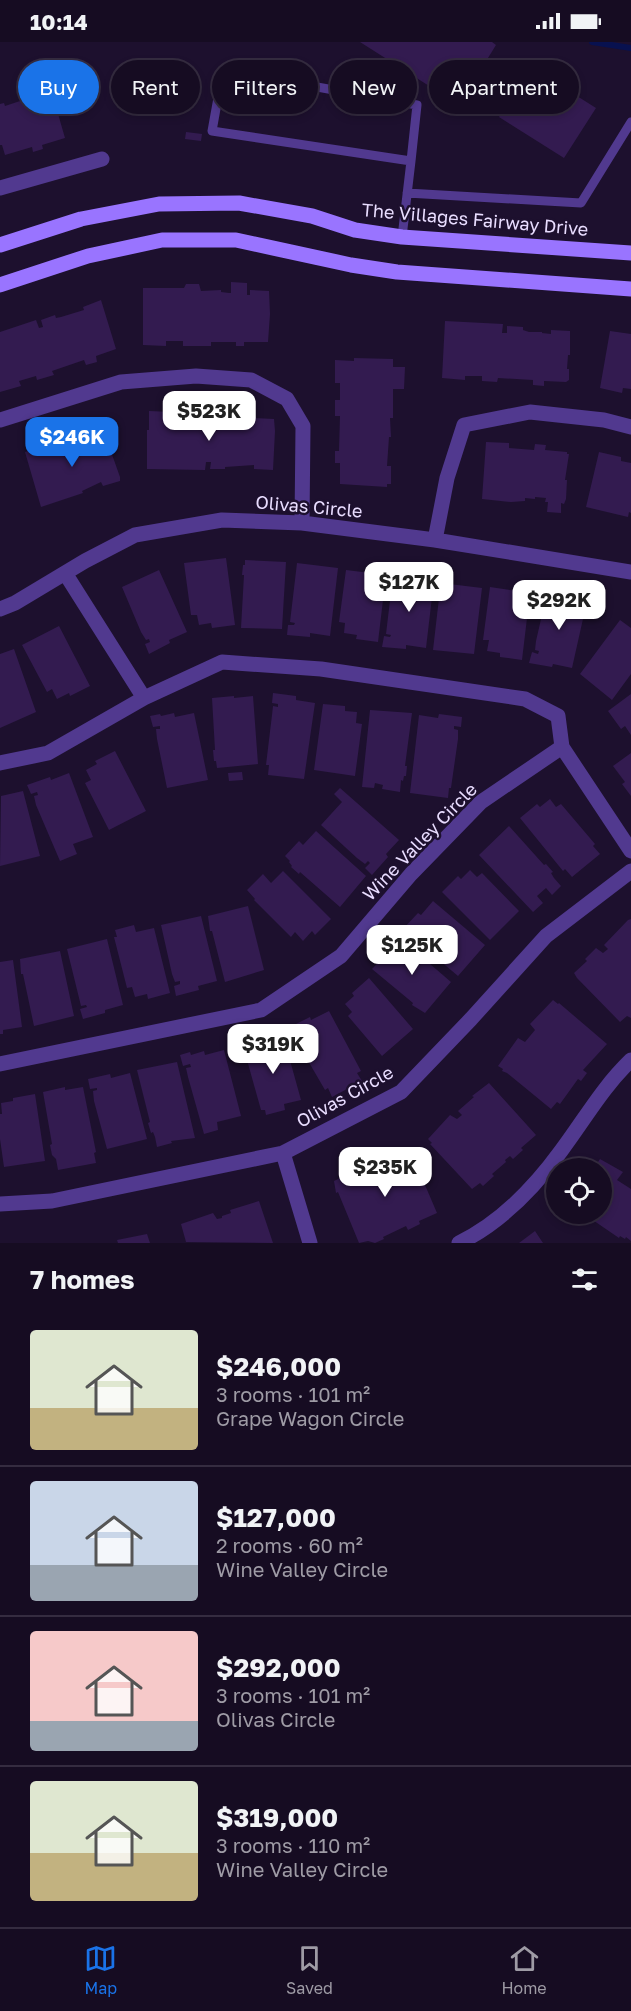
<!DOCTYPE html>
<html lang="en">
<head>
<meta charset="utf-8">
<style>
	body { margin:0; font-family:"Golos Text",sans-serif; background:#1f152a; color:#f1f3f6; height:100vh; display:flex; flex-direction:column; font-size:22px; white-space:nowrap }
	* { box-sizing:border-box; margin:0 }
	p { font-size:20px; color:#9e9ba5 }
	.icon { flex:none; width:33px; height:33px; fill:none; stroke:currentColor; stroke-width:2; stroke-linecap:round; stroke-linejoin:round }
	.map { position:relative; height:1201px; overflow:hidden }
	.drawer { display:flex; flex-direction:column; background:#160c22; flex:1 }
	.drawer>* { flex:none }
	.hud { position:absolute; left:18px; top:18px; width:596px; height:54px; display:flex; gap:12px }
	.controls { position:absolute; left:546px; top:1116px; display:grid; gap:12px }
	.controls a { display:grid; place-items:center; width:66px; height:66px; border-radius:50%; background:#160c22; box-shadow:0 3px 9px #0003,0 0 0 2px #352c40; font-size:30px }
	.price { position:absolute; translate:-50% -51px; padding:0 14px; border-radius:12px; background:#fff; color:#222; font-size:20px; line-height:39px; filter:drop-shadow(0 2px 3px #0008) }
	.price::after { content:''; position:absolute; left:50%; top:36px; width:18px; height:14px; margin-left:-9px; background:inherit; clip-path:polygon(0 0,100% 0,50% 100%) }
	.price.active { background:#1a73e8; color:#fff }
	ul { padding:0; list-style:none }
	li { display:flex; align-items:center; gap:18px; height:150px; padding:0 30px }
	li+li { border-top:2px solid #352c40 }
	li span { display:grid; place-items:center; flex:none; width:168px; height:120px; border-radius:6px; color:#555 }
	li>.icon { margin-inline-start:auto }
	span .icon { width:72px; height:72px; fill:#fffc; stroke-width:1 }
	li b { font-size:26px }
	h2 { display:flex; justify-content:space-between; align-items:center; height:72px; padding:0 30px; font-size:26px }
	.tag { padding:0 21px; border-radius:27px; background:#160c22; box-shadow:0 3px 9px #0003,0 0 0 2px #352c40; font-size:21px; line-height:54px }
	.tag.active { background:#1a73e8; color:#fff }
	.status { display:flex; justify-content:space-between; align-items:center; height:42px; padding:0 30px; background:#160c22; direction:ltr }
	.status svg { height:16px; fill:currentColor }
	.tabs { display:flex; justify-content:space-around; align-items:center; height:84px; border-top:2px solid #352c40; background:#160c22; font-size:16px; color:#9e9ba5 }
	.tabs a { display:grid; justify-items:center; gap:3px }
	.tabs .active { color:#1a73e8 }
	.map>svg:first-child { display:block }
</style>
</head>
<body>
<div class="status"><b>10:14</b><svg viewBox="0 0 49 12"><path d="M0 12V9h3v3zM5 12V6h3v6zM10 12V3h3v9zM15 12V0h3v12zM26 1h20v11H26zM47 4h2v5h-2z"/></svg></div>
<div class="map">
<svg width="631" height="1201" viewBox="0 0 631 1201">
	<rect width="100%" height="100%" fill="#1d102e"/>
	<g fill="none" stroke-linecap="round" stroke-linejoin="round">
		<path stroke="#08114f" stroke-width="6" d="M592,0L631,6"/>
	</g>
	<path fill="#331b50" d="M360,0H492L496,3L459,63Z
		M531,25L596,66L564,116L499,75Z
		M35,45L37,52L49,48L51,52L52,51L65,96L42,103L43,107L33,110L32,105L5,113L2,103H0V62L4,61L5,64L20,59L17,50Z
		M186,90L202,92L201,99L185,97Z
		M231,240L247,241V253H250V248L269,249L270,272L268,300H244V304H236V300H211V304H183V299H166V304L143,303V246H184L186,242H199L201,249L221,248V250L229,251H231Z
		M101,258L116,307L96,314L97,320L86,323L84,318L52,329L54,333L37,338L36,334L19,339L21,344L0,350V290L36,278L39,286L43,285L41,278L55,273L56,276L61,275L84,268L83,265Z
		M445,279L503,282L502,291H507V284L523,285V288L529,290H542V291L551,292V288L570,289V313H568L567,327H569V338L566,340L544,339V344L533,343V338L498,336L497,340L482,339V334H465V338L442,336Z
		M610,289L631,292V347L623,346L622,351L600,346Z
		M354,316L393,317V325H405L404,347H393V376H390L391,395H389L387,424H391V442H387V445L340,442V421H335V409H339L340,374H335V358H340V341H335V318L354,319Z
		M149,369L172,370V375H189V370H205V375L240,376V371H252V376L274,377L275,389L273,428L254,427V423L225,425V427H210L211,420H206L205,428L147,427V388H149Z
		M104,390L120,435V439L103,444L101,440L82,449L83,451L41,465L25,410L47,403L48,408L74,400L72,395L81,392L82,397Z
		M486,400L509,401V406L534,408L535,402L546,403L545,408L567,410V412H569L565,438H567L566,457L564,462L561,461V471L547,470L548,460H545L546,456L535,455V457L525,456V459L511,460L482,457Z
		M599,410L621,415V419L631,421V471L629,470L628,475L586,465Z
		M226,516L235,583L212,586L211,581L199,583L197,573H191L184,521Z
		M245,518L286,520L282,587L241,586L244,533H242L243,523H245Z
		M297,521L338,526L330,594L310,591V595L287,593L288,583H294L295,581L290,580Z
		M159,528L187,590L169,598L170,601L149,612L145,602L150,600L149,597L146,598L141,590L122,545Z
		M346,528L386,533L378,600L356,597L357,593L344,591L345,581L339,580Z
		M393,533L434,538L426,606L406,603V607L382,605L384,594L390,595L391,593L386,592Z
		M441,541L482,546L474,612L433,608L439,556L437,555Z
		M490,545L530,551L522,618L500,615V611L487,609L489,598H483Z
		M550,547L561,549V553L587,559L572,626L553,622L552,625L529,621L532,610L538,612L539,609L535,608L536,599L547,551H549Z
		M620,578L631,586V632L612,658L580,632Z
		M59,584L90,644L70,654L69,651L57,657L52,647L47,650L22,603Z
		M14,607L36,670L0,686V612Z
		M273,651L296,654V658L315,661L304,737L268,733L269,723H266L272,673L273,664L278,665V662L272,661Z
		M631,652V693L625,684L621,687L608,669Z
		M234,654V656L253,654L258,722L217,726L216,719H214L213,708H215L212,656Z
		M323,662L345,664V669L357,670L356,681L362,682L355,734L314,728Z
		M370,668L412,671L405,724H407L406,734H404L403,739L401,738L400,750L382,747L383,743L375,741L374,746L362,745Z
		M174,671L175,675L194,671L208,738L167,746L157,697L156,687H160V684L153,685L150,674L160,672L161,674Z
		M439,672L462,675L461,685L454,684V687L458,688V697L451,746H449L448,756L410,751L419,673L438,676Z
		M115,709L146,769L109,788L85,741L91,738L86,728L97,722L95,719Z
		M631,711V754L622,742L625,740L613,724Z
		M242,730L243,738L229,739L228,731Z
		M69,731L93,795L73,802L77,812L60,819L36,763L34,754L38,753L37,750L31,752L27,743L50,735L51,738Z
		M340,746L399,798L386,812L388,815L372,833L365,826L370,821L368,819L365,822L357,816L321,783L342,760L334,752Z
		M23,749L40,814L0,824L1,754Z
		M550,757L556,765L561,762L595,802L593,804L600,812L572,835L565,827L563,829L520,776L537,762L540,765Z
		M509,784L544,823L546,822L553,830L551,831L554,836L561,844L552,853L546,846L537,854L543,861L533,870L479,813Z
		M316,789L366,834L340,865L300,830L299,832L291,825L292,824L289,820L290,819L285,814L299,799L303,803Z
		M470,828L477,835L482,831L519,869L490,898L442,850L458,834L461,837Z
		M283,829L331,877L315,893L312,889L303,899L295,890L291,895L254,858L255,857L247,848L263,832L271,841Z
		M433,859L485,903L458,934L420,902L413,896L416,892L414,890L410,895L402,888L418,871L421,873Z
		M248,864L264,928L225,940L212,889H210L208,874Z
		M201,874L217,939L198,944L199,948L176,954L174,944L180,942V939L175,940L172,932L161,883Z
		M631,877V976L627,974L620,980L577,936L574,931L587,919L585,917L596,906L603,911L608,907L604,903L628,878Z
		M134,883L136,890L154,886L170,951L148,957L147,952L135,955L132,945L127,946L114,895H117L115,888Z
		M107,897L123,963L105,968V971L83,977L80,967L87,965L86,963L81,964L67,907Z
		M401,897L451,940L425,971L412,963L413,961L372,927Z
		M60,909L74,974L34,984L23,932H21L20,917Z
		M13,918L22,985L3,988V992H0V920Z
		M369,936L413,987L382,1014L348,974L352,970L345,962L354,954L352,951Z
		M553,958L558,962L559,961L607,1002L583,1028L587,1031L581,1039L578,1037L560,1062L557,1060L551,1067L507,1031L502,1029L503,1027L498,1024L518,996L525,1000L535,988L530,982Z
		M329,969L361,1029L357,1031L362,1039L332,1055L328,1046L325,1048L300,1005L296,996L300,994L299,992L293,995L288,986L310,975L311,978Z
		M283,993L301,1058L284,1062L285,1068L266,1073L265,1068H261L247,1018L253,1016L250,1006L262,1002V999Z
		M224,1008L241,1074L217,1080L218,1088L204,1092L188,1035L186,1026L191,1025L190,1022L183,1024L180,1013L190,1010L191,1013L204,1009L205,1013Z
		M177,1020L195,1096L171,1099L172,1101L157,1105L155,1095L153,1090L151,1091L148,1081L150,1080L137,1028Z
		M130,1031L147,1097L107,1107L94,1059L93,1049L97,1048V1046L90,1047L88,1037L110,1032L111,1036Z
		M489,1041L536,1093L521,1106L523,1108L513,1117L510,1114L505,1118L506,1120L492,1132L494,1134L483,1144L480,1141L472,1147L430,1102L432,1101L428,1097L450,1073L457,1077L462,1073L458,1069L474,1055L472,1054Z
		M65,1045V1048L83,1045L96,1110L94,1111L96,1121L58,1128L56,1117L52,1113L50,1103L52,1102L43,1050Z
		M35,1052L45,1119L4,1125L0,1097V1072H2L1,1061L13,1059V1056Z
		M410,1108L437,1171L419,1179L420,1182L408,1188L406,1184L383,1195L384,1197L375,1201L368,1199L359,1201L338,1150L336,1151L334,1139L363,1125L364,1127L366,1126L368,1131L374,1129L372,1124L403,1109L404,1111Z
		M600,1117L623,1130L617,1138L631,1147V1199L626,1195L625,1197L620,1194L619,1196L584,1172H602V1126H586L589,1123L594,1126Z
		M259,1159L273,1201L186,1200L181,1182L213,1171L217,1177L222,1176V1174L231,1171L230,1168Z
		M535,1189L543,1201H519Z
		M147,1192L150,1201H118L117,1198Z"/>
	<g fill="none" stroke-linecap="round" stroke-linejoin="round">
		<path stroke="#51398f" stroke-width="9" d="M407,151L581,161L631,80
			M402,195L411,119L212,89L223,28L417,63L411,119"/>
		<path stroke="#51398f" stroke-width="15" d="M0,146L102,117
			M0,378L121,340L196,334L251,338L287,357L303,384L302,481
			M435,498L447,436L464,383L530,370L604,378L631,385
			M65,531L144,656
			M0,567L15,561L85,519L135,493L222,478L302,481L435,498L631,530
			M0,721L48,711L144,656L222,620L321,627L525,657L558,674L562,705L631,809
			M0,1022L261,968L341,914L411,832L481,760L562,705
			M283,1111L310,1201
			M0,1162L52,1159L283,1111L401,1050L471,977L546,894L631,829
			M459,1201C500,1181 534,1146 561,1109C585,1077 602,1046 631,1018"/>
		<path stroke="#9974ff" stroke-width="15" d="M0,203L81,177L159,162L239,161L312,174L355,188L402,195L631,211
			M0,243L88,214L162,198H236L351,223L397,230L631,247"/>
	</g>
	<g text-anchor="middle" stroke-width="5" stroke-linejoin="round" paint-order="stroke">
		<g font-size="18" fill="#e9ddff" stroke="#1d102e">
			<text transform="translate(475 178) rotate(5)" y="6">The Villages Fairway Drive</text>
			<text transform="translate(309 465) rotate(5)" y="6">Olivas Circle</text>
			<text transform="translate(420 800) rotate(-46)" y="6">Wine Valley Circle</text>
			<text transform="translate(345 1055) rotate(-29)" y="6">Olivas Circle</text>
		</g>
	</g>
</svg>
<div class="controls">
<a><svg class="icon" aria-label="locate" viewBox="0 0 24 24"><circle cx="12" cy="12" r="6"/><path d="M12 2v4M12 18v4M2 12h4M18 12h4"/></svg></a>
</div>
<b class="price" style="left:209px;top:400px">$523K</b>
<b class="price active" style="left:72px;top:426px">$246K</b>
<b class="price" style="left:409px;top:571px">$127K</b>
<b class="price" style="left:559px;top:589px">$292K</b>
<b class="price" style="left:412px;top:934px">$125K</b>
<b class="price" style="left:273px;top:1033px">$319K</b>
<b class="price" style="left:385px;top:1156px">$235K</b>
<div class="hud">
<a class="tag active">Buy</a>
<a class="tag">Rent</a>
<a class="tag">Filters</a>
<a class="tag">New</a>
<a class="tag">Apartment</a>
</div>
</div>
<section class="drawer">
<h2>7 homes<svg class="icon" aria-label="filters" viewBox="0 0 24 24"><path d="M4 7h16M4 17h16"/><circle cx="9" cy="7" r="2"/><circle cx="15" cy="17" r="2"/></svg></h2>
<ul>
<li><span style="background:linear-gradient(#dfe7d0 65%,#c2b280 0)"><svg class="icon" aria-label="home" viewBox="0 0 24 24"><path d="M3 11l9-7 9 7M6 9v11h12V9"/></svg></span><div><b>$246,000</b><p>3 rooms · 101 m²</p><p>Grape Wagon Circle</p></div></li>
<li><span style="background:linear-gradient(#c9d6e8 70%,#9aa5b1 0)"><svg class="icon" aria-label="home" viewBox="0 0 24 24"><path d="M3 11l9-7 9 7M6 9v11h12V9"/></svg></span><div><b>$127,000</b><p>2 rooms · 60 m²</p><p>Wine Valley Circle</p></div></li>
<li><span style="background:linear-gradient(#f6c9c9 75%,#9aa5b1 0)"><svg class="icon" aria-label="home" viewBox="0 0 24 24"><path d="M3 11l9-7 9 7M6 9v11h12V9"/></svg></span><div><b>$292,000</b><p>3 rooms · 101 m²</p><p>Olivas Circle</p></div></li>
<li><span style="background:linear-gradient(#dfe7d0 60%,#c2b280 0)"><svg class="icon" aria-label="home" viewBox="0 0 24 24"><path d="M3 11l9-7 9 7M6 9v11h12V9"/></svg></span><div><b>$319,000</b><p>3 rooms · 110 m²</p><p>Wine Valley Circle</p></div></li>
</ul>
</section>
<nav class="tabs">
<a class="active"><svg class="icon" aria-label="map" viewBox="0 0 24 24"><path d="M3 6l6-2 6 2 6-2v14l-6 2-6-2-6 2zM9 4v14M15 6v14"/></svg>Map</a>
<a><svg class="icon" aria-label="saved" viewBox="0 0 24 24"><path d="M7 4h10v16l-5-4-5 4z"/></svg>Saved</a>
<a><svg class="icon" aria-label="home" viewBox="0 0 24 24"><path d="M3 11l9-7 9 7M6 9v11h12V9"/></svg>Home</a>
</nav>
</body>
</html>
